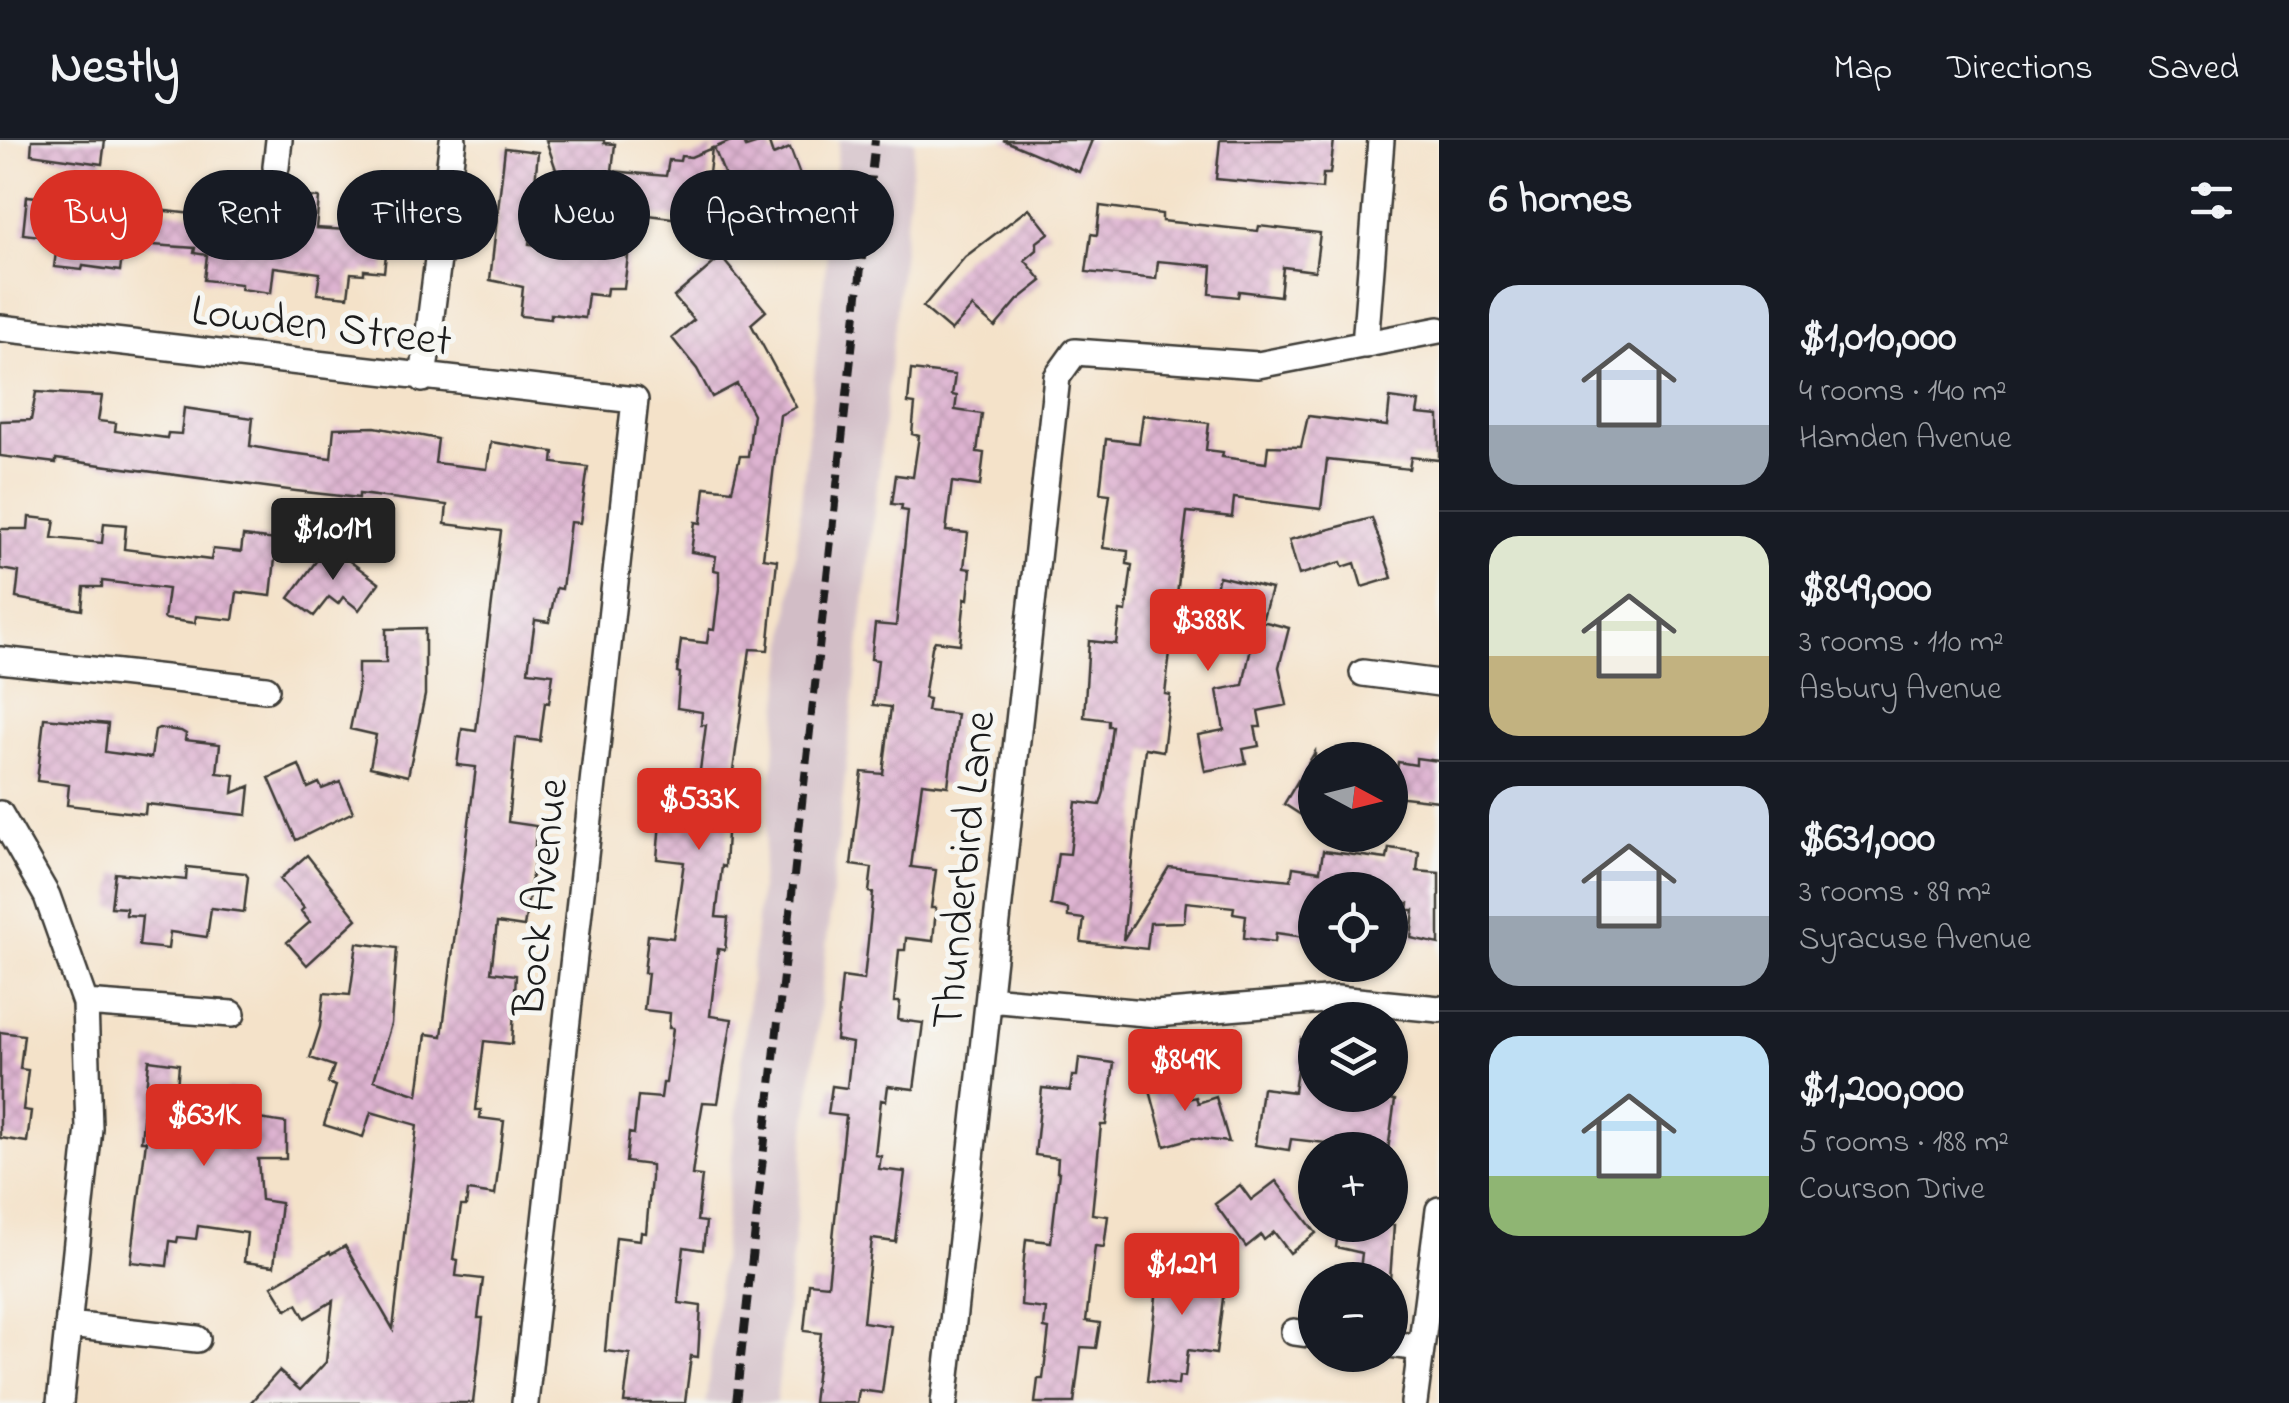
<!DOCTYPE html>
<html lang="en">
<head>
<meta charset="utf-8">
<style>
	body { margin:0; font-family:"Indie Flower",sans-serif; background:#20242c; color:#f1f3f6; height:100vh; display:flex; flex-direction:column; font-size:38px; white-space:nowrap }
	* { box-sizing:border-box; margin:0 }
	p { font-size:32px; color:#9ea1a6 }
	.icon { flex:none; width:55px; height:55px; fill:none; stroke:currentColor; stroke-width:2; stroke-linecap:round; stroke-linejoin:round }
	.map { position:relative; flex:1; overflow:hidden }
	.panel { display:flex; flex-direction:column; background:#171b24; width:850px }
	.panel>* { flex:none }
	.banner { position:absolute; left:30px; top:30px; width:950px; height:90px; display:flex; gap:20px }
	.needle { width:65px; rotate:97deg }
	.buttons { position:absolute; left:1298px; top:602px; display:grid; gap:20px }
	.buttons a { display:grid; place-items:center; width:110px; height:110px; border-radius:50%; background:#171b24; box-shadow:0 2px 8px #0004; font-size:50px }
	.price { position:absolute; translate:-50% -85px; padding:0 22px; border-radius:10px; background:#d93025; color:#fff; font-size:32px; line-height:65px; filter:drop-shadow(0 2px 5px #0008) }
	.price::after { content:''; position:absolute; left:50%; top:60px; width:30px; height:22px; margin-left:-15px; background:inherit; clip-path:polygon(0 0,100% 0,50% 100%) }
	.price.selected { background:#222; color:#fff }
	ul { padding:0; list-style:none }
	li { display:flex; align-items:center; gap:30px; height:250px; padding:0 50px }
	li+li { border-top:2px solid #363941 }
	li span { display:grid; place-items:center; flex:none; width:280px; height:200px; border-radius:30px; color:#555 }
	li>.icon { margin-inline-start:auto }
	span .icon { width:120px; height:120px; fill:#fffc; stroke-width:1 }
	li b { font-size:42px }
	h2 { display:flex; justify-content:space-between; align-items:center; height:120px; padding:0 50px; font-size:42px }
	.chip { padding:0 35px; border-radius:45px; background:#171b24; box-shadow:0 2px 8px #0004; font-size:35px; line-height:90px }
	.chip.selected { background:#d93025; color:#fff }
	header { display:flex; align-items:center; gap:60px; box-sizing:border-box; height:140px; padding:0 50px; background:#171b24; border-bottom:2px solid #363941 }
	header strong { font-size:48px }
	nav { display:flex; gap:55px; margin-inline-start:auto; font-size:35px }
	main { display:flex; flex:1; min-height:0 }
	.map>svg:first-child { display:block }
</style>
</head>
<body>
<header>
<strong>Nestly</strong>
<nav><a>Map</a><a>Directions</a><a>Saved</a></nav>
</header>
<main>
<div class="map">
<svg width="1439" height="1263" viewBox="0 0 1439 1263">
	<defs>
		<pattern id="building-cross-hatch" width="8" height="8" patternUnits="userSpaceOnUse" patternTransform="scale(2.5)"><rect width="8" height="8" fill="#deb4d1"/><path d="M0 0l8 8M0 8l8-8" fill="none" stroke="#be9ab3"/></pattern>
	</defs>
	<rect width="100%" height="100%" fill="#f6f6f2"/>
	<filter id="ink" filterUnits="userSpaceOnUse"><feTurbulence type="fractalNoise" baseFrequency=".01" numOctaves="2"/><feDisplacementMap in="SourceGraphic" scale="20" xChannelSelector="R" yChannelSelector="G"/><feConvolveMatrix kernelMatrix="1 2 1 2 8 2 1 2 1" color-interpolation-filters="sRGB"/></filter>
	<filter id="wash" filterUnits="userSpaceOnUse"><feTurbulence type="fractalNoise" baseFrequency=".0048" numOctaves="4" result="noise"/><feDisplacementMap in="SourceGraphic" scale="40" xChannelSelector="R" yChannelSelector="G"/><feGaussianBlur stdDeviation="2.25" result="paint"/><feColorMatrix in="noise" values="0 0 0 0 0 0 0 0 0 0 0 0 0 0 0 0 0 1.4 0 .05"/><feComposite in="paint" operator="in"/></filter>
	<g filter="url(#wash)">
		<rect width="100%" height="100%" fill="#f4e2c9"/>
		<path fill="#d2bdc6" d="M839,0H915L776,1263H706Z"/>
		<g id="blocks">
			<path fill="url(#building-cross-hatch)" d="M32,0H105L102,24L31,14Z
				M546,0H604V3L615,4L612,31L666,36L669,20L680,21L681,16L691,17L712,8L703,82L618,71L594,112L628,116L624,148H607L606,156L588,154L585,178L551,174V179L520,176L523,147L490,140L505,8L538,12L529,104L583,110Z
				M733,0H743L746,7L768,0L773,15L790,8L802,40L737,66L714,8Z
				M1003,0H1092L1079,32Z
				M1220,0H1334L1330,34H1323L1322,49L1216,39Z
				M281,54L319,58L316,88L362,91V94L388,97L384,132L364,130V134L351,133L348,157L317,154L320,133L274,127L271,153L241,149V144L204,140L207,115L194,113L195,108L124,103L120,131L83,126L82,130L54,127L58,98L23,94L27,56L277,83Z
				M1100,66L1162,74V81L1258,91L1259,86L1320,93L1315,131L1283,127L1280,156L1239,151L1238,157L1210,154L1212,126L1158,121L1156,139L1086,132L1091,94L1097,95Z
				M1029,68L1049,93L1037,102V110L1025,120L1042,141L1018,160L995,187L972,167L951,191L923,167L965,117Z
				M721,117L766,171L751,184L796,267L780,275L763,418L777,420L768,510L750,509L729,660L725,727L722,726L716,777L728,778L725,810L718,809L710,876L732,879L718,963L703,962L698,991L692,1035L702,1036L697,1081L706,1082L703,1110L684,1107L679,1152V1163L701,1166L698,1217L691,1216L685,1263H624L630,1214L605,1211L616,1097L640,1100L641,1092L646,1093L651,1038V1025L626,1022L629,993L634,994L638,956L661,958L663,943H666L673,888H669L670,873L644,870L648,833H644L648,795L673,798L684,722L657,719L660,681L664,652L688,655L691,636L699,638L706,585H701L702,572L677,568L680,533L677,532L681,500L707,503L709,489L714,490L719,448V431L714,430L716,416L691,412L695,382L701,383L705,347L732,350L740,316H748L753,274L737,244L712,257L697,229L672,198L694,180L674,157Z
				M911,230L955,235L952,255L957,256L955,270L982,274L977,312L984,313L980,346L952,342L946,391L968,393L964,428L971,429L968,459L965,458L960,504L935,501L932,507L924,558L929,559L927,571L957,574L948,646L922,643L911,727L936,730L931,768H936L933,801L906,798L905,810H899L894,862H900L898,880L923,883L914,949L888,946L886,961L881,960L875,1015L881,1016L879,1029L905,1032L896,1102L872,1099L863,1182L891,1186L882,1253L859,1250L857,1263H813L821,1193L804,1191L809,1143L828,1145L846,976L828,974L832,946L847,948L852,903L836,900L842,837L864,840L873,753L869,752L872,728L851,725L862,632L883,634L891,567L873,565L878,520L871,519L875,484L896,486L908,371L901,370L902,365L892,364L896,335L913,337L919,296L912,294L915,264L908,263Z
				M36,252L102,256L98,281L116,283L115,291L167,298L168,293L181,294L184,268L253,278L250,306L283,312L331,318L334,288L375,287L438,299L435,323L487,329L491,302L554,312L553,323L588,327L580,383L570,382L562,449L556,448L549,482L535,480L528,531L553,534L549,563L545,562L540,601L516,598L508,682L536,686L534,723L524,787L497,783L491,832L516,835L512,904L484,901L476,970H481L480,978L504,981L499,1023L495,1055L468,1051L466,1066H461L453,1119L458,1120L456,1136L483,1139L478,1178H483L473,1263H250L279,1231L300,1250L326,1222L333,1161L305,1178L297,1164L287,1170L272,1146L330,1112L331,1114L345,1106L393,1189L417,985L371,972L363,997L324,985L336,946L328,943L334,926L310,918L320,887L324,853L350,855L357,803L397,808L391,884L374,940L418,955L426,894L442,896L476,627L457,625L462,589L476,591L501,391L445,384L447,365L359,354V358L296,351L56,319V323L0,316V281L31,280Z
				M1390,258L1419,262L1417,274L1439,276V320L1411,317L1409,329L1327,320L1321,369L1234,358L1232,377L1187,372L1165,554L1170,555L1163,611L1145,608L1123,800L1169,727L1291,740L1293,727L1320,731L1323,711L1387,719L1389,708L1419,712L1417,731L1439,733V804L1411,798L1414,770H1408L1409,763L1390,761V750H1315L1312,798L1276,793L1275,802L1244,798L1246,775L1233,773L1234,767L1186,762L1184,782L1150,783L1147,809L1081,802L1084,779L1068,777V769L1051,765L1058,713L1070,714L1076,662L1100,665L1104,652L1112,586H1108V580L1084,577L1089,501L1116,504L1120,471L1126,472L1132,425L1127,424L1128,411L1103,408L1110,354L1100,353L1106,299L1139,303L1143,275L1209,283L1206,310L1223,312L1222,317L1266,323L1268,306L1301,307L1308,276L1387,286Z
				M29,377L55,380L52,398L102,403L104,383L126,385L124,409L211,420L213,409L241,412L243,396L277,400L271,456L237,452L233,480L196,476L195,483L164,479L168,449L102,441V447H84L82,470L16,458L19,432L0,429V389H28Z
				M1372,378L1392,438L1362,447L1355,423L1343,427L1341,422L1299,435L1289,400Z
				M328,405L379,443L359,470L343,457L338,464L329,457L314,476L289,458Z
				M1219,436L1271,449L1262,481L1289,488L1279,527L1287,565L1258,571L1261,587H1255L1259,606L1243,609L1246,623L1205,631L1198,595L1224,590L1217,550L1243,545L1251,507L1204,495Z
				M425,488V555L408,636L370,627L376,595L350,589L358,551V523H386V489Z
				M44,578L108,584L105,612L151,618L155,590L159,588L181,591L186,594L185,600L220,604L217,633L235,635L233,653L250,646L247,675L146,664L145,674L67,665L69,645L37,641Z
				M1315,612V684L1284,664Z
				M1416,618L1439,621V661L1394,656L1398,622L1416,625Z
				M299,625L308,648L319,643L322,649L340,642L353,672L296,700L269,638Z
				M307,715L357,779L307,825L287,802L310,782L301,771L304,768L280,739Z
				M187,727L245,733L248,737L244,772L211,768L207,797L170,792L168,809L139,806L142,776L126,775V768L111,767L115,733L186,740Z
				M0,892L24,895L20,929L28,930L23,970L31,971L27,1002L0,998Z
				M1301,899L1315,900V955H1379V958L1395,960L1388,1010L1291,999L1289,1010L1255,1005L1262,948L1294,952Z
				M1079,918L1114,923L1106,985H1101L1092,1074L1108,1076L1104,1107L1095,1106L1086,1181L1100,1183L1096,1208L1081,1207L1074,1263H1035L1038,1239H1043L1049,1189L1044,1188L1046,1169L1021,1166L1023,1128L1026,1099L1051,1102L1059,1032H1057L1058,1018L1035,1015L1042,948L1070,951L1072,936H1077Z
				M149,920L179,924L177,948L227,954L226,949L252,950V978L286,983V1019H258L261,1060L281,1063L274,1126L244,1122L247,1093L198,1086L196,1099L178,1097L177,1102L170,1101L167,1126L131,1122L146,1001H141Z
				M1177,935L1184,960L1196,957L1198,963L1216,957L1229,1002L1193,998L1165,1006L1148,943Z
				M1276,1041L1316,1093L1290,1113L1274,1092L1264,1100L1261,1095L1246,1107L1215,1064L1240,1045L1251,1060Z
				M1339,1085H1394L1390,1140L1359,1138L1362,1113L1336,1107Z
				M1161,1110L1199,1115L1195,1146L1224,1150L1216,1214L1188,1210L1185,1237L1179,1236L1178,1245L1147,1241Z"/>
		</g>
	</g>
	<g filter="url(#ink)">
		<use href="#blocks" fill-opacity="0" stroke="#3c3a36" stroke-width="2.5"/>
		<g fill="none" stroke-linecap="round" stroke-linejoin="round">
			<g stroke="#3c3a36" stroke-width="30">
				<path id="street" d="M276,27L279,0
					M0,188L635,260L525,1263
					M1365,205L1381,0
					M423,239L453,0
					M0,520L266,549
					M1363,533L1439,543
					M0,674L47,756L85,863L89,988L60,1263
					M989,859L1156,874L1337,859L1439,869
					M85,863L232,874
					M69,1185L197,1199
					M1294,1192L1315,1195
					M1390,1204L1421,1208
					M944,1263L1057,237L1075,212L1258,225L1439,190
					M1414,1263L1439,1070"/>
			</g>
			<use href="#street" stroke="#fff" stroke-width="25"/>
			<path stroke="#1c1c1c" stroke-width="8" stroke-dasharray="15 8" stroke-linecap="butt" d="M736,1263L875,0"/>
		</g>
	</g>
	<g text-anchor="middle" stroke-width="10" stroke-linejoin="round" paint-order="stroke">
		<g font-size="45" fill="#1c1c1c" stroke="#f6f6f2">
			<text transform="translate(322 183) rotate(7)" y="16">Lowden Street</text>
			<text transform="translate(961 730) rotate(-84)" y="16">Thunderbird Lane</text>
			<text transform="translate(538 757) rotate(-84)" y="16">Bock Avenue</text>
		</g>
	</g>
</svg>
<div class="buttons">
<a><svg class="needle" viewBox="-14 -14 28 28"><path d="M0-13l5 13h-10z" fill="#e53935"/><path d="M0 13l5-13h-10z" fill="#9ea1a6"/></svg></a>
<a><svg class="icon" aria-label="locate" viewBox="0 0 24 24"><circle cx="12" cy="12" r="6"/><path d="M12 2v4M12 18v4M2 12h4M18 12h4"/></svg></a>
<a><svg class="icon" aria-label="layers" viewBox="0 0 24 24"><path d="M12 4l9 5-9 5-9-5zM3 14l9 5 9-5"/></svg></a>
<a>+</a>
<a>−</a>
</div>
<b class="price selected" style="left:333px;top:443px">$1.01M</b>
<b class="price" style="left:1208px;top:534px">$388K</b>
<b class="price" style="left:699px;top:713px">$533K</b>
<b class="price" style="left:1185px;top:974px">$849K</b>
<b class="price" style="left:204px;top:1029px">$631K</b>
<b class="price" style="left:1182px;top:1178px">$1.2M</b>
<div class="banner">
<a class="chip selected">Buy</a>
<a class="chip">Rent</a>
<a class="chip">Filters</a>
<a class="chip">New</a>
<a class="chip">Apartment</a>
</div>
</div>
<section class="panel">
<h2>6 homes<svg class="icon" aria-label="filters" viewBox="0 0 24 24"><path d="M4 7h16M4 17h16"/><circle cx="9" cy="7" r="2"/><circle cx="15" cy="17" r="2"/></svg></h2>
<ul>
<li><span style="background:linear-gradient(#c9d6e8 70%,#9aa5b1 0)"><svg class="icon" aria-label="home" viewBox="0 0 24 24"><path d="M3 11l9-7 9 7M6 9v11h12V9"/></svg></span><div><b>$1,010,000</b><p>4 rooms · 140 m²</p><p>Hamden Avenue</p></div></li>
<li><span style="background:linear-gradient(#dfe7d0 60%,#c2b280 0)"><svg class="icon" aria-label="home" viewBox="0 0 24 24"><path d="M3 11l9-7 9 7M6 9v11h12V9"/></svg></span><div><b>$849,000</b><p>3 rooms · 110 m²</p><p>Asbury Avenue</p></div></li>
<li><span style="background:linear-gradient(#c9d6e8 65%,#9aa5b1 0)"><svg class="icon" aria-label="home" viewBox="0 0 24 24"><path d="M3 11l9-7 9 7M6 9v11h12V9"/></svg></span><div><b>$631,000</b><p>3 rooms · 89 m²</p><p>Syracuse Avenue</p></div></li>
<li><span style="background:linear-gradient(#bfe0f5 70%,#8fb573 0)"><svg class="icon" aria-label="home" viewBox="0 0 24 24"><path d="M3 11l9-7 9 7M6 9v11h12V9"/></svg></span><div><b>$1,200,000</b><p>5 rooms · 188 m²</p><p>Courson Drive</p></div></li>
</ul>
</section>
</main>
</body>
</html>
